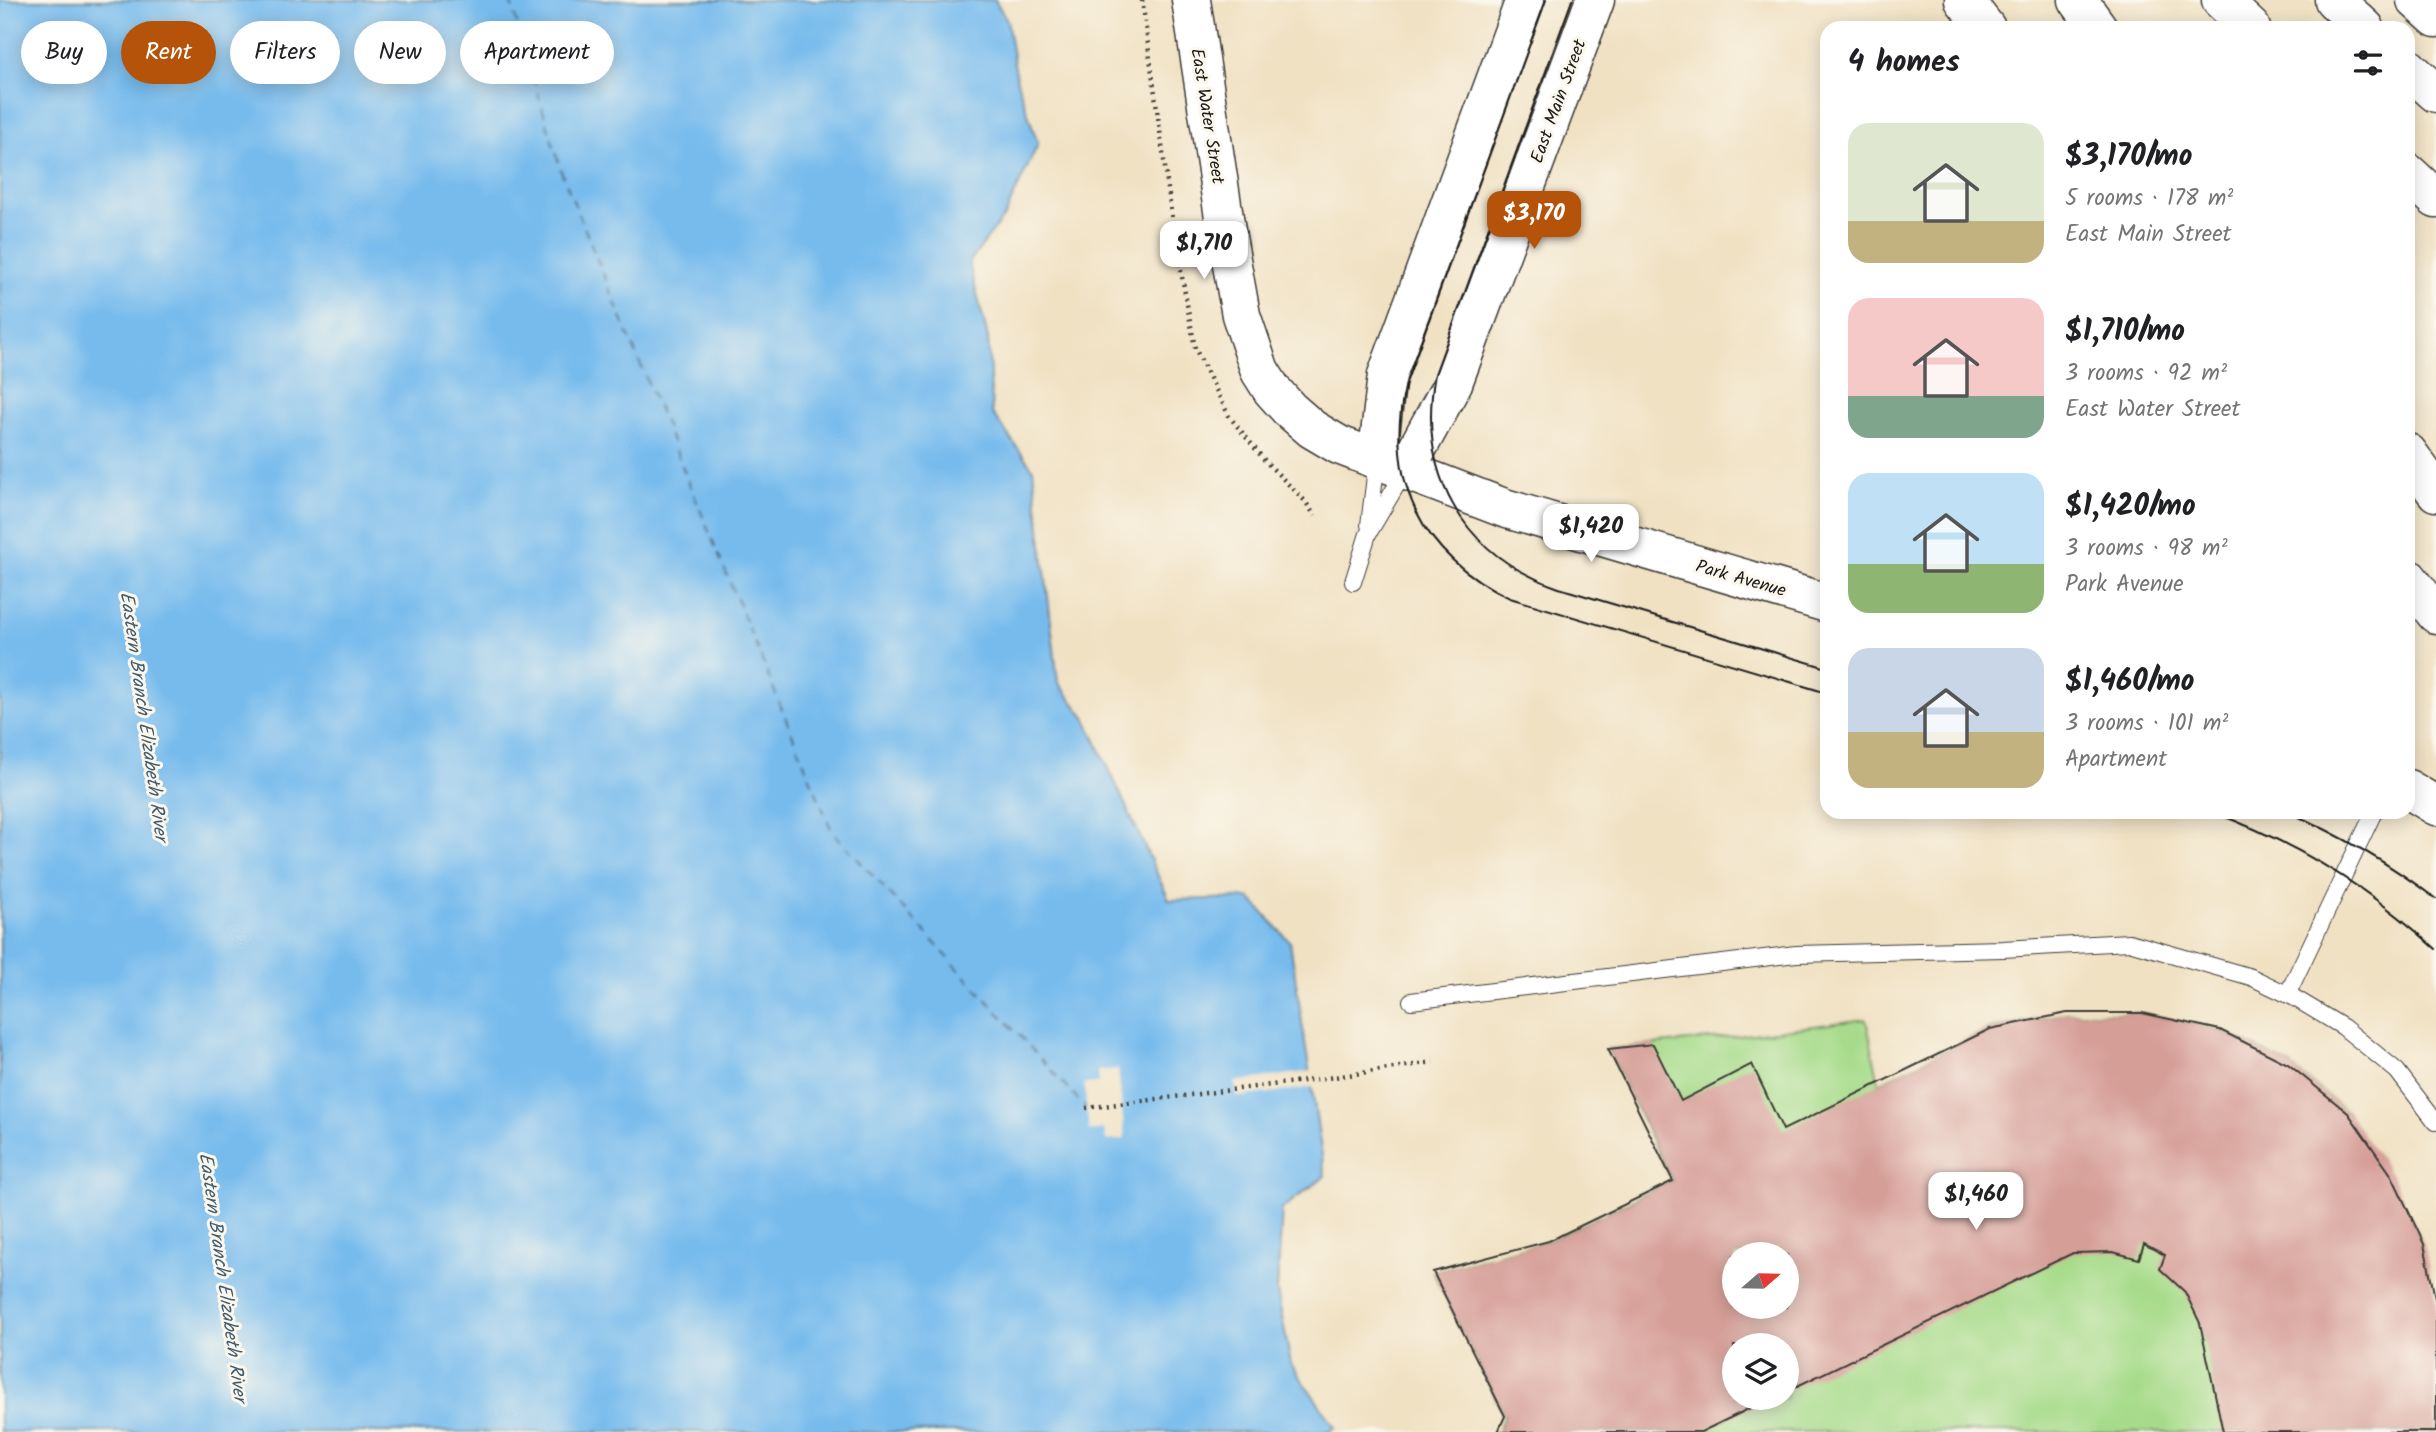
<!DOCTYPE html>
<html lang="en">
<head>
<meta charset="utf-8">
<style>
	body { margin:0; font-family:Kalam,sans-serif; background:#f6f6f6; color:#202124; height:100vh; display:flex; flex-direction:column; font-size:26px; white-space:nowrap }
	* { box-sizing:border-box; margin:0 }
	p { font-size:23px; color:#757577 }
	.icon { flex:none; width:38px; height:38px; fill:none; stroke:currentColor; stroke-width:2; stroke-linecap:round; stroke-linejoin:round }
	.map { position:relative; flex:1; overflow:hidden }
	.drawer { position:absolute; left:1820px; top:21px; width:595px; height:798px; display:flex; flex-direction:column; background:#fff; border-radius:21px; box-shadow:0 4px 18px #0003 }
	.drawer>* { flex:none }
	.hud { position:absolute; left:21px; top:21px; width:665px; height:63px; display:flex; gap:14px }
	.needle { width:46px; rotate:70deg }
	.buttons { position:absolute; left:1722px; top:1242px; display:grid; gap:14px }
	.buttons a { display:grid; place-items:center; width:77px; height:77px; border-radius:50%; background:#fff; box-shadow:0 4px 18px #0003; font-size:35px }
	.price { position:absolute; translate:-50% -60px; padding:0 16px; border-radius:14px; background:#fff; color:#222; font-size:23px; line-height:46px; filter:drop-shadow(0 2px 4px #0008) }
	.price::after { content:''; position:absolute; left:50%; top:42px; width:21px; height:16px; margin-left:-10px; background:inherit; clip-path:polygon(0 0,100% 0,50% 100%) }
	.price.current { background:#b45309; color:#fff }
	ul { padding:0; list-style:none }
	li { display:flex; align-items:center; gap:21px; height:175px; padding:0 28px }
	li span { display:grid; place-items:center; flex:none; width:196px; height:140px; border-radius:21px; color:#555 }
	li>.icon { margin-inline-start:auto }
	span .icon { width:84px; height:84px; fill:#fffc; stroke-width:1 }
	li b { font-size:30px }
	h2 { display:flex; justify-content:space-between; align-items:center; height:84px; padding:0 28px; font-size:30px }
	.tag { padding:0 24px; border-radius:32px; background:#fff; box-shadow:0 4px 18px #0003; font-size:24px; line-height:63px }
	.tag.current { background:#b45309; color:#fff }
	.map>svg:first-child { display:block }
</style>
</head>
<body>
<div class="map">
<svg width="2436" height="1432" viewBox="0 0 2436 1432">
	<rect width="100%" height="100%" fill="#fbf7ec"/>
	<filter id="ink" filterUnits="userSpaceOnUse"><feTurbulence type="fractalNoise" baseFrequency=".0143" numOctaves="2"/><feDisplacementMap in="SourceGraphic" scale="14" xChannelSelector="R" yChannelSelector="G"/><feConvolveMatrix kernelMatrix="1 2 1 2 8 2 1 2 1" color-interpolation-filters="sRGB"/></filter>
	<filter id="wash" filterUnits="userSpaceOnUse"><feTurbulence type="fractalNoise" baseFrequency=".00686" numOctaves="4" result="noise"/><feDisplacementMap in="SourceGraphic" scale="28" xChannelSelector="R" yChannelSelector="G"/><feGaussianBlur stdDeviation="1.57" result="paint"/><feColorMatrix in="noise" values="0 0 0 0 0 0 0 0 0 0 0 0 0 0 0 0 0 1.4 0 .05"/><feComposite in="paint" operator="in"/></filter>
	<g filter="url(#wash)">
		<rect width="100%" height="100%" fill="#f0e1c3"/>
		<path fill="#a7db8b" stroke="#627c54" stroke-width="2" fill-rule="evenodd" d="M2067,1013H2142L2220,1030L2288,1064L2348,1113L2436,1432H1498L1504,1415L1433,1272L1549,1241L1672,1181L1608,1049L1730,1037L1866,1019L1879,1083L1990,1029ZM1734,1255H1787V1307H1734ZM1734,1346H1787V1398H1734Z"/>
		<path fill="#77bbed" stroke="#4a6c84" stroke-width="2" d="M0,0H995L1007,20L1017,81L1038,144L1005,215L969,263L988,338L992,413L1033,469L1058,682L1086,719L1169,900L1250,898L1290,942L1325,1176L1282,1209L1277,1291L1291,1364L1335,1427L1329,1432H0Z"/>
		<path fill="#f0e1c3" d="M1118,1069L1125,1139L1106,1141L1104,1129L1089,1131L1084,1084L1099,1083L1098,1071Z
			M1313,1071L1315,1087L1237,1097L1235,1082Z"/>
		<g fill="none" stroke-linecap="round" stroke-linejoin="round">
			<path stroke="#405c70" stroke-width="2" stroke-dasharray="9 7" stroke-linecap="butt" d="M510,0L561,171L832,831L1086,1108"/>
		</g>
		<g id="blocks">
			<path fill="#d59e97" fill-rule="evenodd" d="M2067,1013H2142L2220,1030L2288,1064L2348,1113L2392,1176L2424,1244L2436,1303V1432H2223L2200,1323L2185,1292L2160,1269L2165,1255L2144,1244L2139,1259L2113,1252L2073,1253L1787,1391V1346H1734V1398H1771L1701,1432H1498L1505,1416L1433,1272L1549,1241L1673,1181L1608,1049L1653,1044L1681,1101L1752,1064L1783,1130L1990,1029ZM1734,1255H1787V1307H1734Z"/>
		</g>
	</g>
	<g filter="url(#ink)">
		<use href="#blocks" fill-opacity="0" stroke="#3c3a35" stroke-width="2"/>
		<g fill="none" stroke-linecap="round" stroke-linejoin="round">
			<g stroke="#3c3a35" stroke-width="18">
				<path id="service" d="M1369,525L1377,460
					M1353,582L1368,534L1405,471
					M2288,993L2374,812
					M1411,1001L1796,954L2003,949L2129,942L2251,977L2293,997L2343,1027L2397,1071L2436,1122"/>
			</g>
			<g stroke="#3c3a35" stroke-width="41">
				<path id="tertiary" d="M1377,460L1387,375L1525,0
					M1405,471L1453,383L1595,0"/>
			</g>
			<g stroke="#3c3a35" stroke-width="41">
				<path id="secondary" d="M1191,0L1227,237L1241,315L1260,371L1272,390L1289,409L1312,429L1339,445L1504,508L1827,603
					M2408,789L2436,806"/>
			</g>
			<g stroke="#3c3a35" stroke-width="41">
				<path id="primary" d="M2334,0L2365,28
					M2416,0L2436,18
					M2408,68L2436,93"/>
			</g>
			<g stroke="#3c3a35" stroke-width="41">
				<path id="motorway" d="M1964,0L1986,28
					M2078,0L2098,28
					M2221,0L2251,28
					M2408,173L2436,199
					M2408,453L2436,492
					M2408,578L2436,614"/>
			</g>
			<path stroke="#3c3a35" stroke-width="4.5" stroke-dasharray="2 5" stroke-linecap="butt" d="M1142,0L1174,233L1195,348L1229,416L1266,462L1305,501L1315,516
				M1086,1108L1335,1077L1433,1062"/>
			<use href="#service" stroke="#fff" stroke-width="16"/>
			<use href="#tertiary" stroke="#fff" stroke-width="38"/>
			<use href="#secondary" stroke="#fff" stroke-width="38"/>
			<use href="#primary" stroke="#fff" stroke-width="38"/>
			<use href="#motorway" stroke="#fff" stroke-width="38"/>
			<path stroke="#1c1c1c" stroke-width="2" d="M1546,0L1406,383C1383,479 1421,556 1510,598L1827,693
				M1572,0L1435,374C1417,474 1462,555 1559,588L1827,668
				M2212,812C2295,842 2371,889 2436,949
				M2288,812C2341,835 2390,864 2436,899"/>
		</g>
	</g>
	<g text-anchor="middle" stroke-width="6" stroke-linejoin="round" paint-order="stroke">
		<g font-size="18" fill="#1c1c1c" stroke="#fbf7ec">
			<text transform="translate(1558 101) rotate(-70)" y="6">East Main Street</text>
			<text transform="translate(1208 116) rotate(81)" y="6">East Water Street</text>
			<text transform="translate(1741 578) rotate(16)" y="6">Park Avenue</text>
		</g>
		<g font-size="19" font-style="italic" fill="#405c70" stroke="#fbf7ec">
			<text transform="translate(145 716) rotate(82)" y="7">Eastern Branch Elizabeth River</text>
			<text transform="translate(224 1277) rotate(82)" y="7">Eastern Branch Elizabeth River</text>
		</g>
	</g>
</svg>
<div class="buttons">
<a><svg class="needle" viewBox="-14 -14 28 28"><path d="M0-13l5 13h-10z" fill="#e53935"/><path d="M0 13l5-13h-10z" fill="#757577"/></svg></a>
<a><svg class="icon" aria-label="layers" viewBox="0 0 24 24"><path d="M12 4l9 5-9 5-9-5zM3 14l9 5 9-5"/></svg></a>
</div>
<b class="price current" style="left:1534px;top:251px">$3,170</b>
<b class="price" style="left:1204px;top:281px">$1,710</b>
<b class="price" style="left:1591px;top:564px">$1,420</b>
<b class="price" style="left:1976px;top:1232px">$1,460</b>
<div class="hud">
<a class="tag">Buy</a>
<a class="tag current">Rent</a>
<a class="tag">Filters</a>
<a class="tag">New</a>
<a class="tag">Apartment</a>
</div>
<section class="drawer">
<h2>4 homes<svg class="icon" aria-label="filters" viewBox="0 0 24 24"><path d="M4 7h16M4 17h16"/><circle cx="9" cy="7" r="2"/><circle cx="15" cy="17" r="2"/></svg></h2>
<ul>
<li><span style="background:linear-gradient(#dfe7d0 70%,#c2b280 0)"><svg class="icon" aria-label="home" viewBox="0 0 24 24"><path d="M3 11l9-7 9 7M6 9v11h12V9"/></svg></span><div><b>$3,170/mo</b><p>5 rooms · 178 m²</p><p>East Main Street</p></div></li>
<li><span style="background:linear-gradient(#f6c9c9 70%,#7fa58c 0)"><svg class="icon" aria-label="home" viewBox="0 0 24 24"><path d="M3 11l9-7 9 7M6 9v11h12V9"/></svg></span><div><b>$1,710/mo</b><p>3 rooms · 92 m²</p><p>East Water Street</p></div></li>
<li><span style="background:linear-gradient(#bfe0f5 65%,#8fb573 0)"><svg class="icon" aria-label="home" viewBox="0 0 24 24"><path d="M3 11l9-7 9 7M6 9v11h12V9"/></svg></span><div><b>$1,420/mo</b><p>3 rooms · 98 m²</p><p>Park Avenue</p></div></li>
<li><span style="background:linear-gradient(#c9d6e8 60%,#c2b280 0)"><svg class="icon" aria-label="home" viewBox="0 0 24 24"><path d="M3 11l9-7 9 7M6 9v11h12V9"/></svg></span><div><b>$1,460/mo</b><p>3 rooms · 101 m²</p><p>Apartment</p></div></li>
</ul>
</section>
</div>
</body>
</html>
